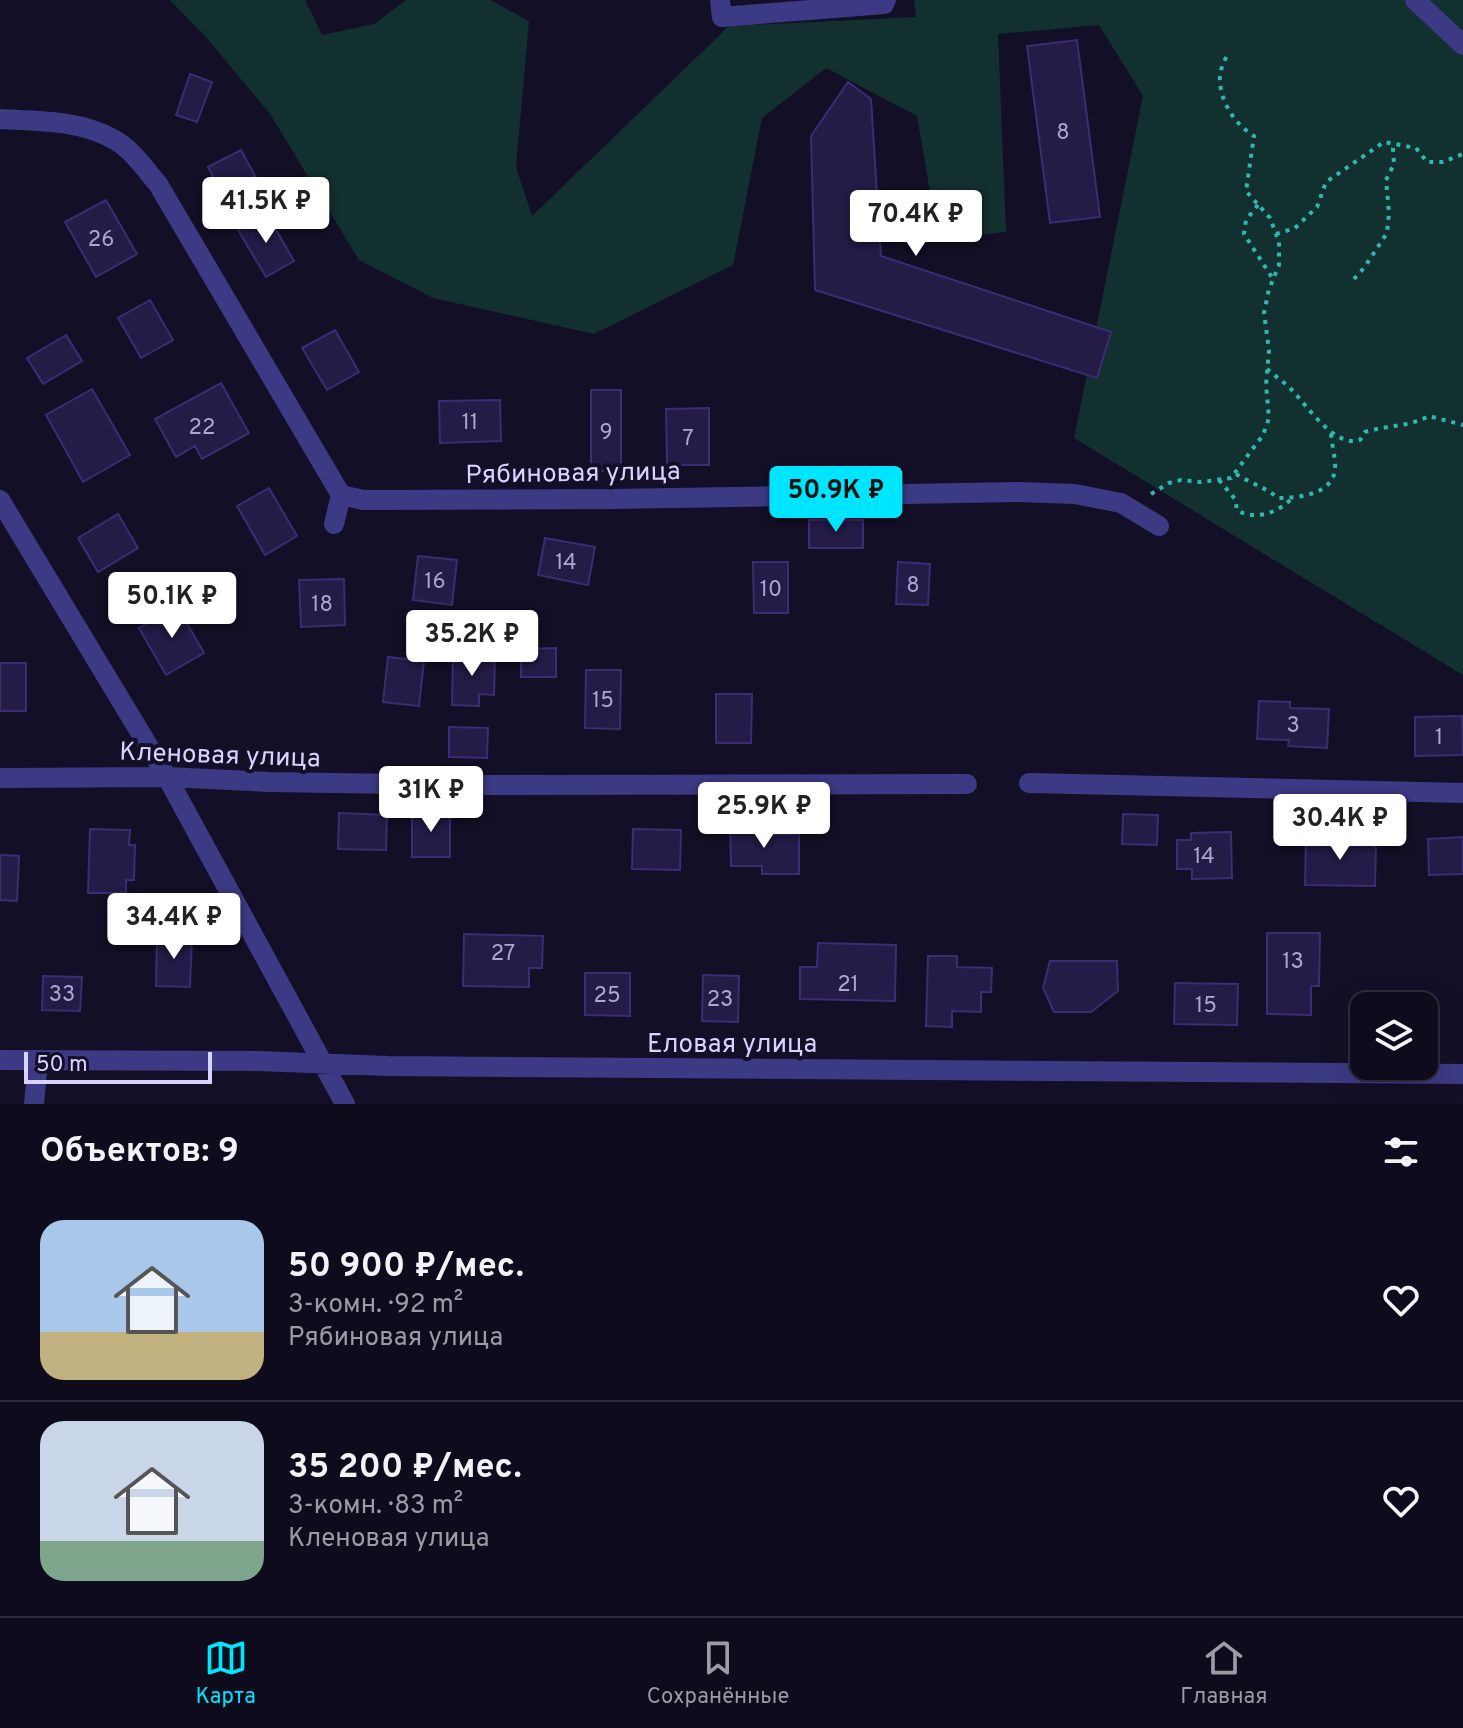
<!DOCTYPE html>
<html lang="ru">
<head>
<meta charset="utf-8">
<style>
	body { margin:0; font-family:Overpass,sans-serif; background:#171425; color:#f1f3f6; height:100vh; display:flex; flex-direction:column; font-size:30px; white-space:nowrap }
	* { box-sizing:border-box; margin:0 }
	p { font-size:26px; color:#9b9ba3 }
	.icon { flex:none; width:44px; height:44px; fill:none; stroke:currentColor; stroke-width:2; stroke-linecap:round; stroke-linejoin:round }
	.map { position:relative; height:1104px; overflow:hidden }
	.side { display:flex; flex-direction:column; background:#0e0b1c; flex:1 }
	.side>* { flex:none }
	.controls { position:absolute; left:1350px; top:992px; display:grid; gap:16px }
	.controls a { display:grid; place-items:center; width:88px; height:88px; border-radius:16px; background:#0e0b1c; box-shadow:0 8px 32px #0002,0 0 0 2px #2e2b3b; font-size:40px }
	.scale { position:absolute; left:24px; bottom:20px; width:188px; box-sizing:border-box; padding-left:8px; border:4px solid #d9d4ff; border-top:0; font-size:22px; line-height:28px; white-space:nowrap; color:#d9d4ff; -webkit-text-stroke:6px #130f26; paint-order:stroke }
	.price { position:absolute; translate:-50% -68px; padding:0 18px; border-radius:8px; background:#fff; color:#222; font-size:26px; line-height:52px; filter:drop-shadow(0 2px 4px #0008) }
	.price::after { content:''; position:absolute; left:50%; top:48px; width:24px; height:18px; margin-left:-12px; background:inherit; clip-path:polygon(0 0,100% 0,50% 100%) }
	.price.current { background:#00e5ff; color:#111 }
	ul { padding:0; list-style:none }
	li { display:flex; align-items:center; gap:24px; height:200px; padding:0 40px }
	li+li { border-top:2px solid #2e2b3b }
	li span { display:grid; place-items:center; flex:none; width:224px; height:160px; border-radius:24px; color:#555 }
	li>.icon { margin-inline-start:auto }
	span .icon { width:96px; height:96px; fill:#fffc; stroke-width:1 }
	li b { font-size:34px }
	h2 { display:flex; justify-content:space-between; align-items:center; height:96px; padding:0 40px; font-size:34px }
	.dock { display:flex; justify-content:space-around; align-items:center; height:112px; border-top:2px solid #2e2b3b; background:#0e0b1c; font-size:22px; color:#9b9ba3 }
	.dock a { display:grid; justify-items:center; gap:4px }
	.dock .current { color:#00e5ff }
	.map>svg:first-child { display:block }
</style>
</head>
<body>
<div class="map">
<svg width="1463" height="1104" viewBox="0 0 1463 1104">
	<rect width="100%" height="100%" fill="#130f26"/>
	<path fill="#12302f" d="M170,0H305L322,35L374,24L406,0H490L529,21L516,167L532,216L729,26L916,17L914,0H1463V675L1074,438L1143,96L1099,25L998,34L1006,232L938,239L917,116L826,68L762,118L733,265L594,334L433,298L359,260L270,114L205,36Z"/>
	<path fill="#241b47" stroke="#3b2d73" stroke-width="2" d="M1077,40L1100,217L1050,223L1027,46Z
		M190,74L212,82L197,122L176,115Z
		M848,82L871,99L881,256L1111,332L1097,378L815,290L811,136Z
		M241,150L255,176L222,194L208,167Z
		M106,200L137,254L96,277L65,222Z
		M267,214L294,261L266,277L238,230Z
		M150,300L173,340L141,358L118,318Z
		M335,330L359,372L327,390L302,348Z
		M66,335L82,361L43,384L27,358Z
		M221,383L249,433L202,459L195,446L176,457L155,419Z
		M92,389L130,455L83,482L46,415Z
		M591,390H621V471H591Z
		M500,400L501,441L440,443L439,401Z
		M709,408V465H667L666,409Z
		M269,488L297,536L265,555L237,506Z
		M118,514L138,548L98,572L78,538Z
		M809,520H863V548H809Z
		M545,538L595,547L588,585L538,575Z
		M418,556L457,560L452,605L413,600Z
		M753,562H788V613H754Z
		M898,562L930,564L928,605L896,604Z
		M344,579L345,625L301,627L299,580Z
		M177,606L204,653L166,675L139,628Z
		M556,648V677H521V649Z
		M453,653L495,654L494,695L479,694V706L452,705Z
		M388,657L424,661L419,706L383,702Z
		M0,663H26V711H0Z
		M586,670H621L620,729L585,728Z
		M716,694H752L751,743H716Z
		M1259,701L1290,702V708L1329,709L1327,748L1288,746L1289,740L1257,739Z
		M1462,716L1463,755L1415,756V717Z
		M449,727L488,728L487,758L449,757Z
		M450,811V857H412V812Z
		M339,813L387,815L386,850L338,849Z
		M1123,814L1158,815L1157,845L1122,844Z
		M730,823H762V835L799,834V874H762V866H731Z
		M90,829L130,830L129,845H135L134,880H126V893H88Z
		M633,829L681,830L680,870L632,869Z
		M1231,832L1232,878L1192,879V869H1177V840H1191V833Z
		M1463,837V874L1429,875L1428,839Z
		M1306,839L1376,840L1375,886L1305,885Z
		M0,855L19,856L17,901L0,900Z
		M1267,933H1320L1319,986H1311V1015L1267,1014Z
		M464,934L543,936L542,968H529V987L463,986Z
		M157,936L192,937L190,987L156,986Z
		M818,943L896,945L895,1001L800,999V967H817Z
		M928,956H957V967L992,968L991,992H981V1012L952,1011V1027L926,1026Z
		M1050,961H1117L1118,991L1091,1012H1054L1043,988Z
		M585,973H630V1016L585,1015Z
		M703,975L739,976L738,1022L702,1021Z
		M43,976L82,977L80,1011L42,1010Z
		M1175,983L1238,984L1237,1025L1174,1024Z"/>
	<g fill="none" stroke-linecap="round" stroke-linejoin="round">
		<path stroke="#2fb8b0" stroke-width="4" stroke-dasharray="4 6" stroke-linecap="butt" d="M1258,205L1246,220L1244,234L1273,279
			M1276,234L1295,228L1317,207L1326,182L1384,142L1416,148L1427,162H1443L1463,154
			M1354,279L1364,268L1387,233L1389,213L1386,180L1394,164L1393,148L1395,143
			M1267,369C1275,376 1284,382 1292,390C1307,406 1336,449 1360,440L1365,432C1387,425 1409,427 1429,416L1463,425
			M1236,474C1250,483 1265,487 1278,498C1297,498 1333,495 1335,469C1336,460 1331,442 1331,431
			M1219,480L1235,499L1237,510C1254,521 1279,513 1292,498
			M1151,494L1169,483L1181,480L1201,482L1231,478L1263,435L1269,418L1266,385L1269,350L1264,313L1269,289L1279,265V242L1270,218L1246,191L1254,136C1234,124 1218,99 1220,74C1221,68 1225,60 1227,55"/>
		<path stroke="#3d3a85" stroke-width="20" d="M720,0L722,17L884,4L886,0
			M1415,0L1463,45
			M0,119C38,121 79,120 113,139C131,148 145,169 158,184L341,495L363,500L612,499L1018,492L1075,494L1121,503L1159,526
			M0,500L167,777L345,1104
			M334,524L341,495
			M0,778L167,777L269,782L461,785L967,784
			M1029,783L1463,793
			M0,1060L258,1061L388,1066L1463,1074
			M34,1104L38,1060"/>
	</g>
	<g text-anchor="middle" stroke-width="8" stroke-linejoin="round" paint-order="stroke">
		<g font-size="22" fill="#aca6d1">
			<text x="1063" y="139">8</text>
			<text x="101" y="246">26</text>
			<text x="470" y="429">11</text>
			<text x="202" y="434">22</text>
			<text x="606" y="439">9</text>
			<text x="688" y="445">7</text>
			<text x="566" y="569">14</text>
			<text x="435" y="588">16</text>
			<text x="913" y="592">8</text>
			<text x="771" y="596">10</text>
			<text x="322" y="611">18</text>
			<text x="603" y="707">15</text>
			<text x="1293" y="732">3</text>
			<text x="1439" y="744">1</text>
			<text x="1204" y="863">14</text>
			<text x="503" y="960">27</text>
			<text x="1293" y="968">13</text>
			<text x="848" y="991">21</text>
			<text x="62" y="1001">33</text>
			<text x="607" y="1002">25</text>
			<text x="720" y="1006">23</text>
			<text x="1206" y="1012">15</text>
		</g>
		<g font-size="26" fill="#d9d4ff" stroke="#130f26">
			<text transform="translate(573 472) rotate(-1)" y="9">Рябиновая улица</text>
			<text transform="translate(220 754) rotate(2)" y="9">Кленовая улица</text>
			<text x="732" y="1052">Еловая улица</text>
		</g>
	</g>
</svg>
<div class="controls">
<a><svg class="icon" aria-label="layers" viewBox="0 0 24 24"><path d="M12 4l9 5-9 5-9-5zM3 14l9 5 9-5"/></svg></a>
</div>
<div class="scale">50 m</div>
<b class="price" style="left:266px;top:245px">41.5K ₽</b>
<b class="price" style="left:916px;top:258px">70.4K ₽</b>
<b class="price current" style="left:836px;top:534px">50.9K ₽</b>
<b class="price" style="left:172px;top:640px">50.1K ₽</b>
<b class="price" style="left:472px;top:678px">35.2K ₽</b>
<b class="price" style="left:431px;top:834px">31K ₽</b>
<b class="price" style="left:764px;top:850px">25.9K ₽</b>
<b class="price" style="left:1340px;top:862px">30.4K ₽</b>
<b class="price" style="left:174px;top:961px">34.4K ₽</b>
</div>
<section class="side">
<h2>Объектов: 9<svg class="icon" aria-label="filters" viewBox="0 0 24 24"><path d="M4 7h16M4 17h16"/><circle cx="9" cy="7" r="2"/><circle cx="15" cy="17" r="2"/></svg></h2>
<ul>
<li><span style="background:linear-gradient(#a9c7e8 70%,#c2b280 0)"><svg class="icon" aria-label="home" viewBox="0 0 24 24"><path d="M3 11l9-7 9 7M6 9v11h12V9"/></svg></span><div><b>50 900 ₽/мес.</b><p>3-комн. · 92 m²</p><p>Рябиновая улица</p></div><svg class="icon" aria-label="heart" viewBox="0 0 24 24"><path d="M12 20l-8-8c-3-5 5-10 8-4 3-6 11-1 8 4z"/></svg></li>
<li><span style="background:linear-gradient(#c9d6e8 75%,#7fa58c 0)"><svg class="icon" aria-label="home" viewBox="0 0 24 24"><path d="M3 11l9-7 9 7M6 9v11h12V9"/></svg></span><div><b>35 200 ₽/мес.</b><p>3-комн. · 83 m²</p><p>Кленовая улица</p></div><svg class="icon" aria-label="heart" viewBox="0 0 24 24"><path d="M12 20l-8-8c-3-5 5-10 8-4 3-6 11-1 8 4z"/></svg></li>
</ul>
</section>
<nav class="dock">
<a class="current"><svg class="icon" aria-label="map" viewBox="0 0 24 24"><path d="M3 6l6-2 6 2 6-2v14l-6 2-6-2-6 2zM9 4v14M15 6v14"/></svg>Карта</a>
<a><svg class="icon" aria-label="saved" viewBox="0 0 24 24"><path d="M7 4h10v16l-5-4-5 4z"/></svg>Сохранённые</a>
<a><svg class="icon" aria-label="home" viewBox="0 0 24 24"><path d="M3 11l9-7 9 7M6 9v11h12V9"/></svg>Главная</a>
</nav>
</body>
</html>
